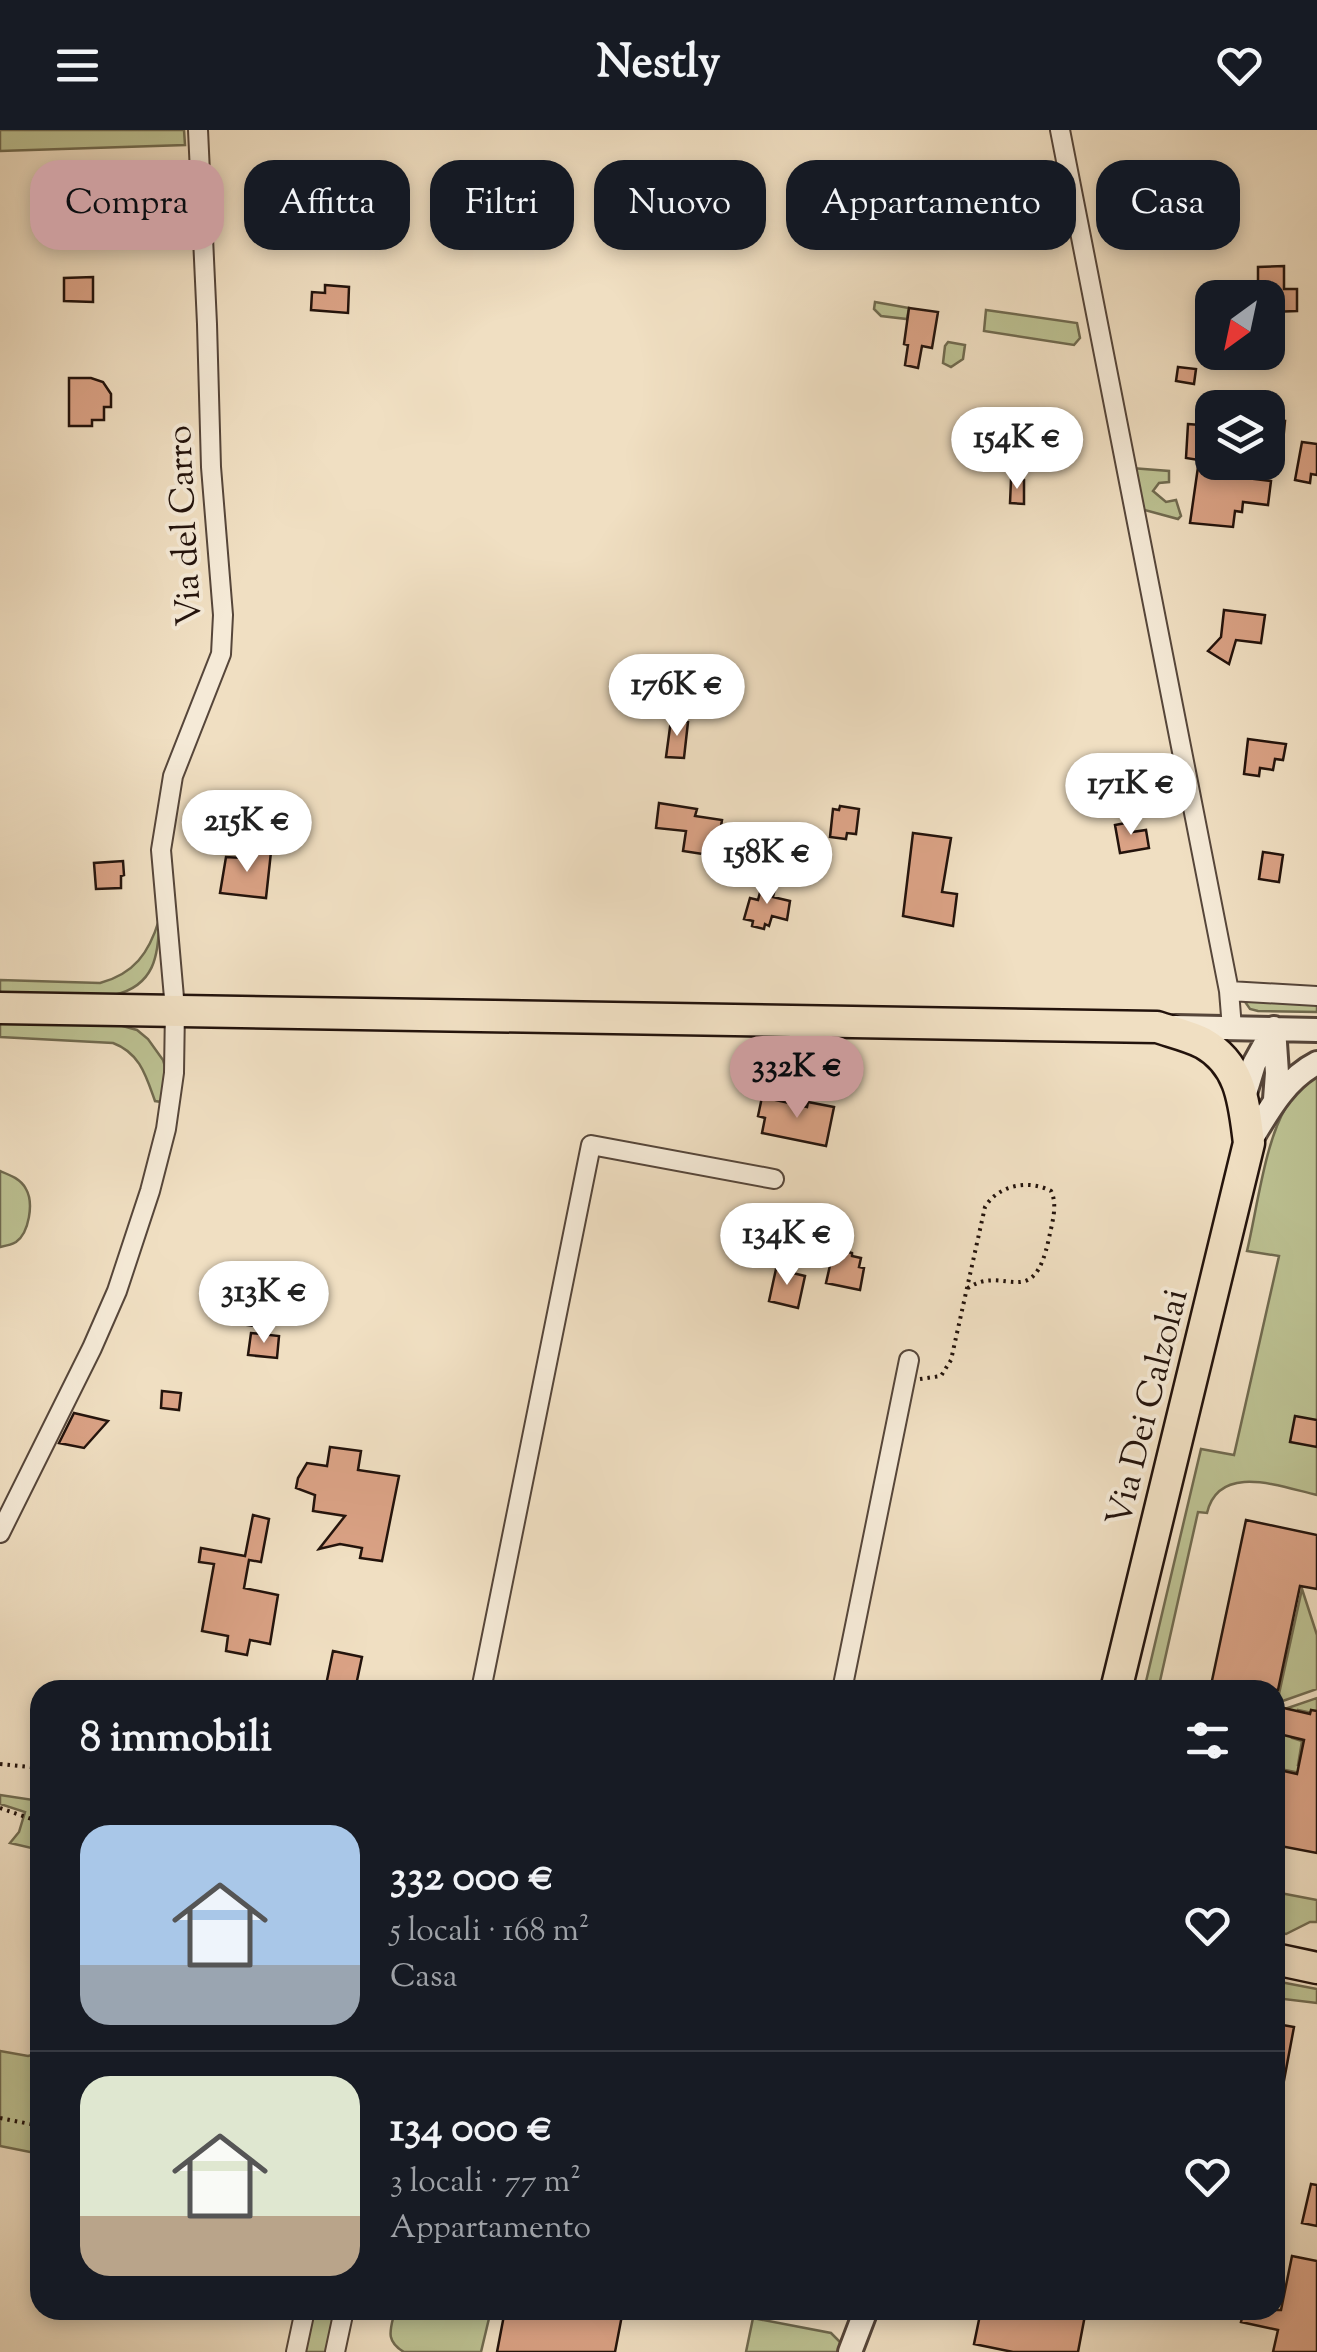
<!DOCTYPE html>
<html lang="it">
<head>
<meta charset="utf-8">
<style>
	body { margin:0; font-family:"Sorts Mill Goudy",serif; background:#20242c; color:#f1f3f6; height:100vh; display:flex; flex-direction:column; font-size:38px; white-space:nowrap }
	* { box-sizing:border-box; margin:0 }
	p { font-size:32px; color:#9ea1a6 }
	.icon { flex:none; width:55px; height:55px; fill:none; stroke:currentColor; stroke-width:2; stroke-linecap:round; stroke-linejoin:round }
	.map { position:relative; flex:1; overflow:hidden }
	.sheet { position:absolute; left:30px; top:1550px; width:1255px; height:640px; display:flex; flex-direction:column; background:#171b24; border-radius:30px; box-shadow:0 5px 15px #0003 }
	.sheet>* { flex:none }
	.top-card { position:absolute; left:30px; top:30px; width:1258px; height:90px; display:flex; gap:20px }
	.needle { width:65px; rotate:213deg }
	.controls { position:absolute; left:1195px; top:150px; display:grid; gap:20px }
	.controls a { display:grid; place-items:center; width:90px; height:90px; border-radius:20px; background:#171b24; box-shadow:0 5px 15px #0003; font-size:50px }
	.price { position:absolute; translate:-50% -85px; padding:0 22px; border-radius:35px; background:#fff; color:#222; font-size:32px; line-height:65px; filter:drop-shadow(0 2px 5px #0008) }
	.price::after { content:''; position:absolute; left:50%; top:60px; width:30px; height:22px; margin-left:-15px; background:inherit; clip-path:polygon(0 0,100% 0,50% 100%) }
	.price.selected { background:#c59692; color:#111 }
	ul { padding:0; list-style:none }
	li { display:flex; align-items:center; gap:30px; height:250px; padding:0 50px }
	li+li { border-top:2px solid #363941 }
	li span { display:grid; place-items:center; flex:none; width:280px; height:200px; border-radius:30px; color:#555 }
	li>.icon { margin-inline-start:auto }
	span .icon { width:120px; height:120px; fill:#fffc; stroke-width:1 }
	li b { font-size:42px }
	h2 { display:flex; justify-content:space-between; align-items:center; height:120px; padding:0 50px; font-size:42px }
	.pill { padding:0 35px; border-radius:30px; background:#171b24; box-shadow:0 5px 15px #0003; font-size:35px; line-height:90px }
	.pill.selected { background:#c59692; color:#111 }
	header { display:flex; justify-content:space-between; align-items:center; height:130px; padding:0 50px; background:#171b24; font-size:45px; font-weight:800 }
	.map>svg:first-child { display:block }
</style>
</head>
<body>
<header><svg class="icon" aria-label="menu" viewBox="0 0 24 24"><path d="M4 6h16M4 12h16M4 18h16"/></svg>Nestly<svg class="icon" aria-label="heart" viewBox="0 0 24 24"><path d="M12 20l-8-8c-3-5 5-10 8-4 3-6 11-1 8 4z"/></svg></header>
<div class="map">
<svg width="1317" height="2222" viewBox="0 0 1317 2222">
	<rect width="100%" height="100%" fill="#f0dfc2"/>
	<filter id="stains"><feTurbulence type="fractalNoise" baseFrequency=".002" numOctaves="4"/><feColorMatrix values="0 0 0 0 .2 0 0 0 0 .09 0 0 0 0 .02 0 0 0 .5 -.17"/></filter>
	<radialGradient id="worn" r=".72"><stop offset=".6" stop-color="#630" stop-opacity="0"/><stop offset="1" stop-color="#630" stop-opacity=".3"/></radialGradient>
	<path fill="#bcc192" stroke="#706a4f" stroke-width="2.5" d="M0,0H184L185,15L0,21Z
		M875,172L909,178L907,189L881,186L874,179Z
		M986,180L1077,193L1080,208L1074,215L984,201Z
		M948,212L965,215L963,229L951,237L943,233L945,216Z
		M1131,338L1169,341V352L1159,353L1153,361L1166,372L1176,370L1181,386L1178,389L1141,379Z
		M159,790C159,826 154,856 114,865L0,864V850L100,853C134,844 149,823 159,790Z
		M1243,869L1317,873V882L1258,881L1250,879Z
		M0,892L112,893L137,900L148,909L163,930L166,940L162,972L155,971C146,946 140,923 113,913L0,907Z
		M1317,941V1365C1281,1357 1219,1332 1207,1383L1198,1382L1158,1560H1144L1201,1319L1234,1325L1279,1126L1247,1121C1257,1079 1265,1012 1286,977C1294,962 1305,952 1317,941Z
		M0,1041C10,1045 21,1049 26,1059C34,1073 29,1103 16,1112C11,1115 5,1116 0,1117Z
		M1302,1459L1317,1505V1559L1277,1573Z
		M1317,1568V1584L1298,1580L1292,1608L1302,1611L1298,1635L1316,1639L1315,1646L1275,1638L1276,1582Z
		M0,1665L40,1671V1720L10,1713L19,1702L25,1682L0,1674Z
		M1275,1762L1317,1770V1792H1310L1286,1804L1275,1801Z
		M1275,1851L1317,1859V1873L1275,1868Z
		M0,1921L28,1926L40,1923V2024L0,2016Z
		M311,2180H335L327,2222H303Z
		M395,2180H491L481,2222H404C384,2210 391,2199 395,2180Z
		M753,2188L831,2203L840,2212V2222H746Z"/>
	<path fill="#daa285" stroke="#23130c" stroke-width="2.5" d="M1284,136V159H1297V181L1268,182V161H1258V137Z
		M93,147V172L64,171V148Z
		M325,155L349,157L348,183L311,180L312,162L325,163Z
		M909,178L938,182L932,218L922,216L918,238L905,235L908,215L904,214Z
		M1178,237L1196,239L1194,254L1176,251Z
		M69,248H91L103,252L111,264V277H104V290H92V296H69Z
		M1268,290L1285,291L1283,312L1268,310Z
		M1188,294L1212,296V332L1230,334L1229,346L1271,351L1268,375L1243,372L1242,382L1235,381L1233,397L1190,393L1199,330L1186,328Z
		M1302,312L1317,314V345L1311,344L1310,353L1295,350Z
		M1011,350H1024V374L1010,373Z
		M1224,480L1265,485L1261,513L1236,510L1229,534L1208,521L1221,507Z
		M671,590L688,592L684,628L666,627Z
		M1248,609L1286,614L1283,630L1275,629L1273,640L1260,638L1259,646L1244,644Z
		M659,673L697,679L695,686L722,690L716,726L683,721L686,701L656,698Z
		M840,676L859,679L856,704L847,703L846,709L830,707L833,679L839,680Z
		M1131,692L1132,702L1146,700L1149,718L1120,723L1115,695Z
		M913,703L951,708L942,762L957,764L953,796L903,786Z
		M243,721L271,722L266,768L220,763L226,727L242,728Z
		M1263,722L1283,725L1279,752L1259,749Z
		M123,731L124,745L121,746V758L96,759L94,733Z
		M763,751L776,754L773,767L790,771L787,790L772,786L769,796L765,794L764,799L752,796L753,791L744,789L750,768L758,770Z
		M762,967L807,977L808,972L834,977L826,1016L762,1003L765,988L758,986Z
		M839,1120L852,1123V1126L861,1128L859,1137L864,1138L860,1160L826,1153L831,1131L837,1132Z
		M776,1139L805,1146L798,1178L769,1171Z
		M221,1155L243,1159L241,1170L266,1174L262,1197L227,1192L216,1188Z
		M251,1203L279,1206L277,1228L248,1225Z
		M162,1261L181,1263L179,1280L161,1278Z
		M74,1283L108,1291L84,1318L59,1313Z
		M1295,1286L1317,1290V1317L1290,1312Z
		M330,1317L361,1321L358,1340L399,1346L382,1431L360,1428L362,1418L340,1414L319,1419L345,1386L313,1381L315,1365L296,1358L298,1348L307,1333L327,1336Z
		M253,1385L269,1389L261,1432L249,1430L244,1458L278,1465L270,1514L250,1510L247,1525L226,1521L228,1506L202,1501L214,1434L199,1432L201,1418L245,1426Z
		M1246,1390L1317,1405V1459L1300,1456L1278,1560H1210Z
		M333,1521L362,1527L355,1560H325Z
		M1275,1576L1310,1584L1311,1580L1317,1581V1723L1275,1715V1639L1297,1644L1304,1610L1275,1603Z
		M1277,1894L1294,1897L1282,1961L1275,1960V1908Z
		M1311,2054L1317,2055V2096L1302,2093Z
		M1292,2126L1317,2131V2222H1273L1278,2200L1241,2192L1244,2180H1281Z
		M505,2180H623L615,2222H497Z
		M981,2180H1086L1078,2222H1013L974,2214Z"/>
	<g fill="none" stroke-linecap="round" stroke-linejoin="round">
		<g stroke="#56463a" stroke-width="22">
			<path id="minor" d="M1060,0L1229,861L1232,898
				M1229,861L1317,866
				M0,1403L92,1218L117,1161L150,1061L166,999L174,943L175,879L161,720L173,646L221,524L223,485L211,337L207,194L198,0
				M481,1560L591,1015L774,1049
				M842,1560L909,1230
				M296,2222L305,2180
				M335,2222L344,2180"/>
		</g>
		<g stroke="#56463a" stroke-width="28">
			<path id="tertiary" d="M1175,897L1317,900
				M1274,898L1277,943L1275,969
				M1243,970L1254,934L1274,898
				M1249,1013C1267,983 1285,949 1317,933
				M850,2222L866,2180"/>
		</g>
		<g stroke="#23130c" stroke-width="35">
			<path id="primary" d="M0,878L1157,897C1172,902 1189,906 1203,913C1242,935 1244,974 1249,1013L1116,1560
				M1275,1829L1317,1838"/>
		</g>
		<path stroke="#23130c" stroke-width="4" stroke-dasharray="2.5 5" stroke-linecap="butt" d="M920,1249L941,1246L951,1230L985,1077C998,1055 1029,1049 1051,1061C1058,1075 1052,1093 1049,1108C1033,1184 1005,1133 968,1158
			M0,1634L40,1638
			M0,1678L40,1692
			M0,1988L40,1996"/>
		<use href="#minor" stroke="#f5ead7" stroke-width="18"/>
		<use href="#tertiary" stroke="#f5ead7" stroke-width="22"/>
		<use href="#primary" stroke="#f0dfc2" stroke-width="30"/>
	</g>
	<g text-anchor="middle" stroke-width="8" stroke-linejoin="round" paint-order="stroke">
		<g font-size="35" fill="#23130c" stroke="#f5ead7">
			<text transform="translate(183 396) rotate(-93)" y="12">Via del Carro</text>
			<text transform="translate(1146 1277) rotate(-76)" y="12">Via Dei Calzolai</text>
		</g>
	</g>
	<rect width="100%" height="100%" filter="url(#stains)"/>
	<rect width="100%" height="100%" fill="url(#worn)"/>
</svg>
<div class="controls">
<a><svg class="needle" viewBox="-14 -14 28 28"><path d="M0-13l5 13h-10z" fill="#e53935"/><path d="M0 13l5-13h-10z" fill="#9ea1a6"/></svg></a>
<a><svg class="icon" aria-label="layers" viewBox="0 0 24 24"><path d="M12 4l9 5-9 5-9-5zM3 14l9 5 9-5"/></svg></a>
</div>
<b class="price" style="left:1017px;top:362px">154K €</b>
<b class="price" style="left:677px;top:609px">176K €</b>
<b class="price" style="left:1131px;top:708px">171K €</b>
<b class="price" style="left:247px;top:745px">215K €</b>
<b class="price" style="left:767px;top:777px">158K €</b>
<b class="price selected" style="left:797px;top:991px">332K €</b>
<b class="price" style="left:787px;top:1158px">134K €</b>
<b class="price" style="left:264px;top:1216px">313K €</b>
<div class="top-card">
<a class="pill selected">Compra</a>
<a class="pill">Affitta</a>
<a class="pill">Filtri</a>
<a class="pill">Nuovo</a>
<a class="pill">Appartamento</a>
<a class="pill">Casa</a>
</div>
<section class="sheet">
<h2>8 immobili<svg class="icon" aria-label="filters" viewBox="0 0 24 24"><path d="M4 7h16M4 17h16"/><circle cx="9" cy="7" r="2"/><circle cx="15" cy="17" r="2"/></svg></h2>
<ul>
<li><span style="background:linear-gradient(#a9c7e8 70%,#9aa5b1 0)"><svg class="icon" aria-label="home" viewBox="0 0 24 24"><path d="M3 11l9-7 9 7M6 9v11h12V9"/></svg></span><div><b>332 000 €</b><p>5 locali · 168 m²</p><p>Casa</p></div><svg class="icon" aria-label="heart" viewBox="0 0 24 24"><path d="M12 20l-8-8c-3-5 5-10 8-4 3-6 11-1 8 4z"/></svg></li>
<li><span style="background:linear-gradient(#dfe7d0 70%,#b9a48a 0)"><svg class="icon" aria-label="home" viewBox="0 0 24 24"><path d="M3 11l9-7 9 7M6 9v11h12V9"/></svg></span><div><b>134 000 €</b><p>3 locali · 77 m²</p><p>Appartamento</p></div><svg class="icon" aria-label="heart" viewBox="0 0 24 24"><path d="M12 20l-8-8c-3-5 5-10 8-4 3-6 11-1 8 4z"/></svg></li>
</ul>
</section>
</div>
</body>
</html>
